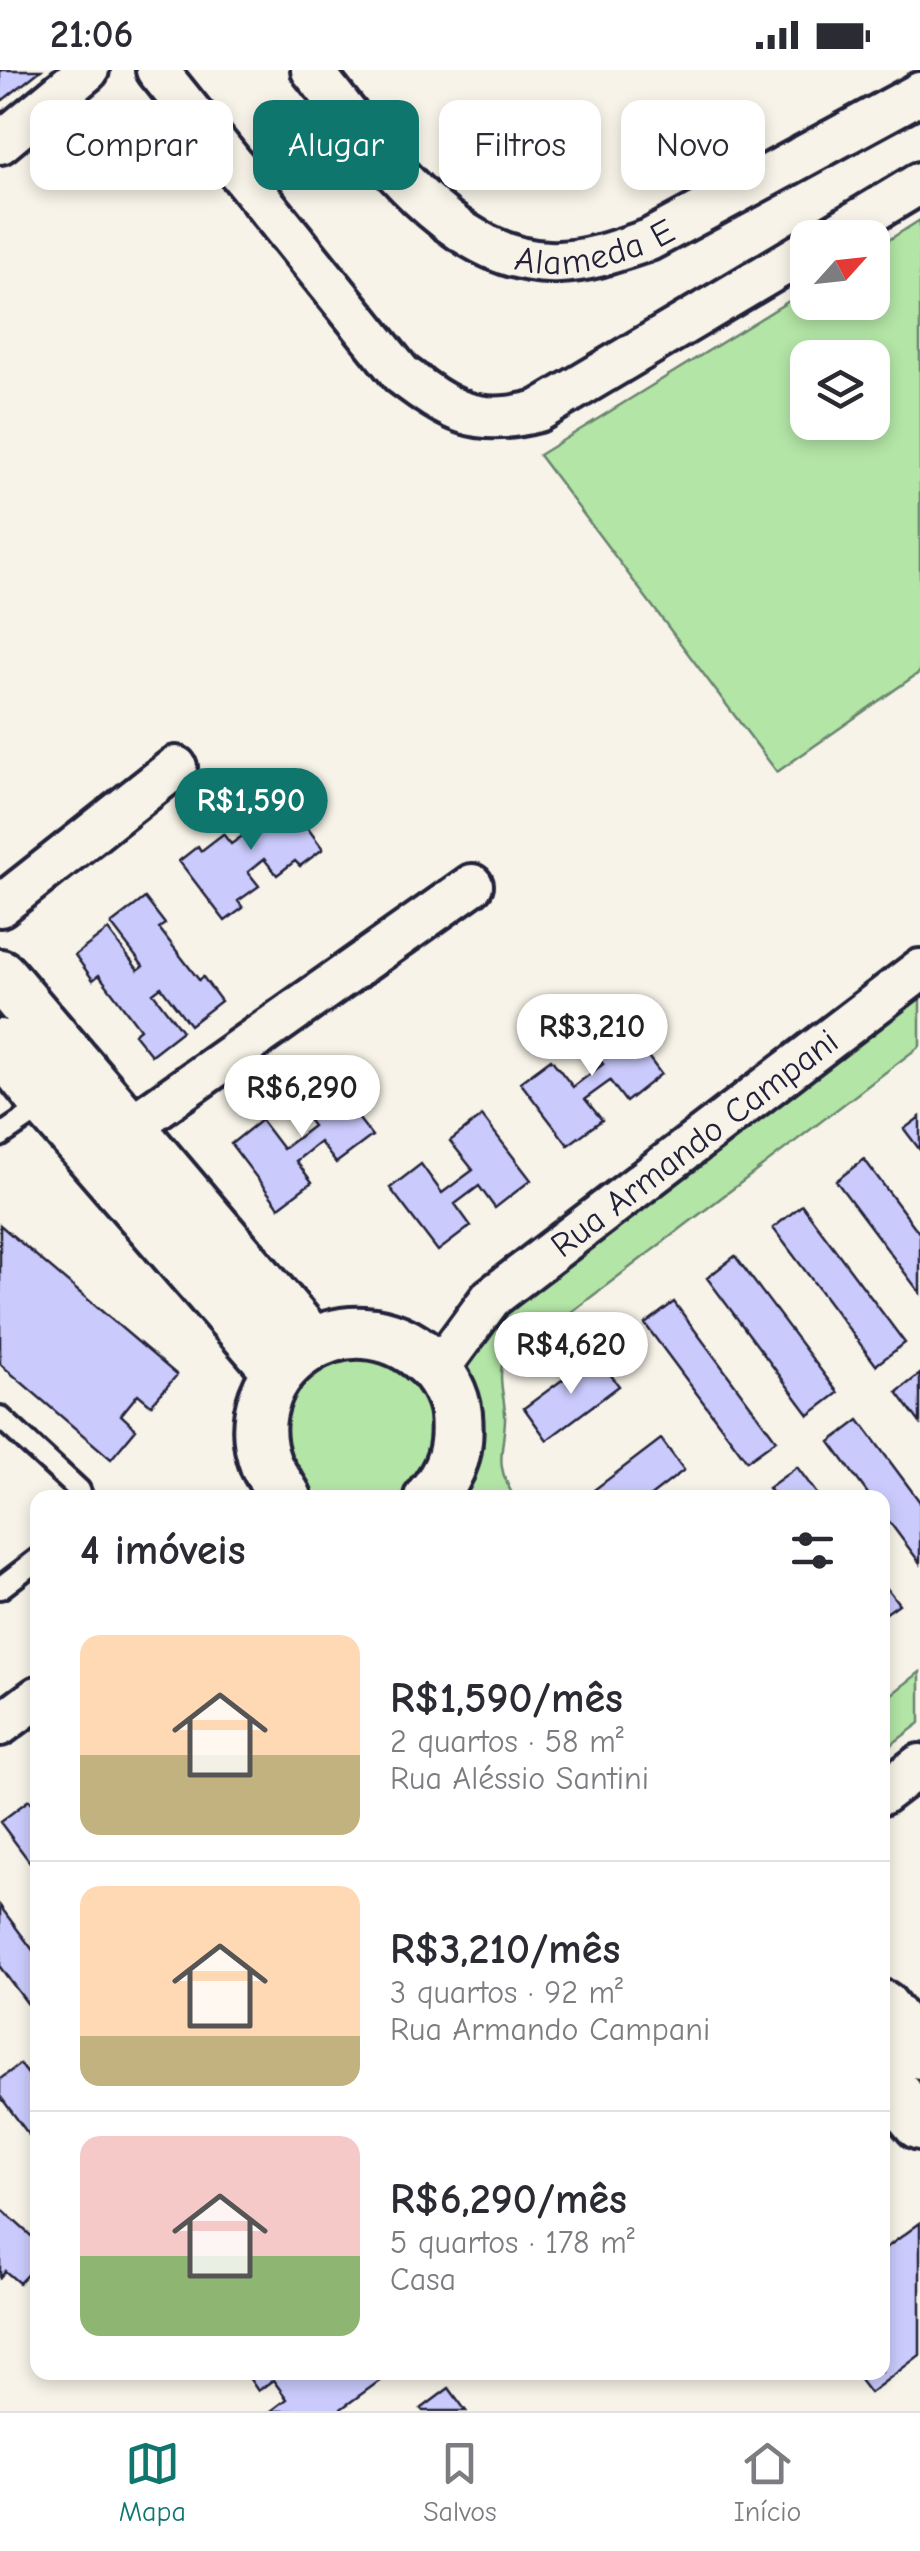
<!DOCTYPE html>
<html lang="pt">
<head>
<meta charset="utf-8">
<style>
	body { margin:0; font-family:"Comic Neue",sans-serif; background:#f7f7f7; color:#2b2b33; height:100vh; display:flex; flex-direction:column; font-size:38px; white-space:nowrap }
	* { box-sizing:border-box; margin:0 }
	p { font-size:32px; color:#7c7c81 }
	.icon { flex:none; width:55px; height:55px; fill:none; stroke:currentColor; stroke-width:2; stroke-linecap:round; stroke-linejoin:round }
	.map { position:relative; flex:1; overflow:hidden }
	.details { position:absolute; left:30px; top:1420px; width:860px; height:890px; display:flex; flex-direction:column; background:#fff; border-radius:20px; box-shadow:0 5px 15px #0003 }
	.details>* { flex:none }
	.hud { position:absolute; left:30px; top:30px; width:860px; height:90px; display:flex; gap:20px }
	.needle { width:65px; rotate:63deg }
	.fabs { position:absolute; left:790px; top:150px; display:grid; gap:20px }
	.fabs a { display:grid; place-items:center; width:100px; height:100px; border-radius:20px; background:#fff; box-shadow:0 5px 15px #0003; font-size:50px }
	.price { position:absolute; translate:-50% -85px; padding:0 22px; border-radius:35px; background:#fff; color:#222; font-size:32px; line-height:65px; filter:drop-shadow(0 2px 5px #0008) }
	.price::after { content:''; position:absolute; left:50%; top:60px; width:30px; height:22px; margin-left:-15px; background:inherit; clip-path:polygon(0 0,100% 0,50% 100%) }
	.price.current { background:#0f766e; color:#fff }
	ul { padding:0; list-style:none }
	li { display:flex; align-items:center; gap:30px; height:250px; padding:0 50px }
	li+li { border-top:2px solid #e1e1e2 }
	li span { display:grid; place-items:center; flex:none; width:280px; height:200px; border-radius:20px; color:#555 }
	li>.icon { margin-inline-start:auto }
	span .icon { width:120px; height:120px; fill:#fffc; stroke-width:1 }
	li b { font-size:42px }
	h2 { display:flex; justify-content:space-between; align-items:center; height:120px; padding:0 50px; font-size:42px }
	.pill { padding:0 35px; border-radius:20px; background:#fff; box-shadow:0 5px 15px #0003; font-size:35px; line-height:90px }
	.pill.current { background:#0f766e; color:#fff }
	.status { display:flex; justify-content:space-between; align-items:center; height:70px; padding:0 50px; background:#fff; direction:ltr }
	.status svg { height:28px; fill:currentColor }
	.dock { display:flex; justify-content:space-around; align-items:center; height:140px; border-top:2px solid #e1e1e2; background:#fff; font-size:28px; color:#7c7c81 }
	.dock a { display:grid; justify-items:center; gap:5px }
	.dock .current { color:#0f766e }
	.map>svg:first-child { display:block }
</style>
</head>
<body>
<div class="status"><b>21:06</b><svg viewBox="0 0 49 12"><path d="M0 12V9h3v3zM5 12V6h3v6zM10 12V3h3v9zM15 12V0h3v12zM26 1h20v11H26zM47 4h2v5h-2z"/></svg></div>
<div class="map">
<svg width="920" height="2341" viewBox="0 0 920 2341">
	<rect width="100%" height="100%" fill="#f7f3e8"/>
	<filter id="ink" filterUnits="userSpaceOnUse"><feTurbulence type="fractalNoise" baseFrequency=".01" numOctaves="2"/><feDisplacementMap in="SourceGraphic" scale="20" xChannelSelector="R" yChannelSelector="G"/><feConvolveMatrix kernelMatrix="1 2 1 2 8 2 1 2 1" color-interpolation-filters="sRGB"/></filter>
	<g filter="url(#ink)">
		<path fill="#b3e5a6" stroke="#6a8470" stroke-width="2.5" fill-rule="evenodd" d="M920,150V602L777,702L539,385L807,220L808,232H872L873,180ZM808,288H872V352H808Z
			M920,925V976L502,1295C498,1314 506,1330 505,1350C503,1386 494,1392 514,1427H472L464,1417L457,1314L479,1259Z
			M337,1277L410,1290L445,1355L407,1428L310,1427L285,1399L282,1325Z
			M920,1602V1653L883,1681V1631Z"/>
		<path fill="#cacafc" stroke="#22223b" stroke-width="2.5" d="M0,0H41L3,30L0,26Z
			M276,715L323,779L300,796L295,791L277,805L264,789L248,802L259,816L238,831L243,838L225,851L179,791L198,776L201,781L223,764L231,774L248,762L241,753L260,739L254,732Z
			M145,828L165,854L159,858L199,910L203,907L221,931L190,955L161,917L153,923L182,961L151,985L134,964L140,959L99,905L93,910L75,885L108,860L138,900L143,896L111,854Z
			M613,940L661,1004L626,1032L610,1011L585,1029L602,1050L568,1075L520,1012L551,989L573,1017L603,994L581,965Z
			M323,1002L372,1066L336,1093L320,1072L296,1091L312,1112L279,1137L231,1074L261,1050L283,1079L313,1056L291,1026Z
			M482,1046L531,1110L495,1138L479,1116L455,1134L471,1156L438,1181L390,1118L421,1094L442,1123L473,1100L450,1071Z
			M920,1047V1080L904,1059Z
			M864,1089L920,1164V1223L836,1111Z
			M802,1135L905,1273L876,1295L773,1158Z
			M0,1155L177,1305L151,1335L138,1324L121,1345L136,1359L111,1389L0,1294Z
			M735,1186L838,1323L809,1345L707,1208Z
			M674,1232L776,1370L747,1391L645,1254Z
			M596,1285L619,1316L547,1370L524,1338Z
			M920,1304V1353L897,1322Z
			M859,1350L920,1432V1493L882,1442V1428H871L830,1372Z
			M661,1369L684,1400L648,1428H593L590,1423Z
			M797,1397L820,1428H775L768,1418Z
			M882,1512L899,1534L882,1546Z
			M29,1730L38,1742V1803L0,1752Z
			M0,1836L38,1887V1938L33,1941L0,1897Z
			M20,1994L38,2017V2077L0,2026V2009Z
			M0,2138L38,2172V2193L19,2213L5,2201L0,2207Z
			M920,2153V2285L870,2323L854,2302H882V2181Z
			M245,2302H392L338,2341H271L287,2329L273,2310L258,2321Z
			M449,2318L466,2341H423L421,2339Z"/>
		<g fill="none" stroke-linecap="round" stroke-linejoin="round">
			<g stroke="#22223b" stroke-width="28">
				<path id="service" d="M0,1066L47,1034
					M0,1347L79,1420L82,1428
					M0,1518L38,1489"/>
			</g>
			<g stroke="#22223b" stroke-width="48">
				<g id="minor">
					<path d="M157,0L401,304C450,341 476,358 538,341L808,180"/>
					<path id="s1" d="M312,0C371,73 453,197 559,192C590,191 619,180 649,170L920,23"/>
					<path d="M0,73L88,0"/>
					<path d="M829,168L920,113"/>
					<path d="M0,836L176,697"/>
					<path d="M130,1057L472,815"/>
					<path id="s2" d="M438,1300L491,1228L920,900"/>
					<path d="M0,1655L38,1627"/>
					<path d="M882,1724L920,1695"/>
				</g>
			</g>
			<g stroke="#22223b" stroke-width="58">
				<path id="tertiary" d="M0,905L312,1273
					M0,975L47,1034L279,1301
					M286,1428C280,1417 271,1406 266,1395C230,1299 348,1218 428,1291C442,1303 454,1325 456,1344C459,1378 453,1401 430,1428
					M882,1936L920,1983
					M882,2008L920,2054"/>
			</g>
			<use href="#service" stroke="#f7f3e8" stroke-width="20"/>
			<use href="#minor" stroke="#f7f3e8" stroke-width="40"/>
			<use href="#tertiary" stroke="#f7f3e8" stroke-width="50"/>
		</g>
	</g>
	<g text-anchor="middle" stroke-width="9" stroke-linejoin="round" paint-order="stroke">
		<g font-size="35" fill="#22223b" stroke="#f7f3e8">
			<text dy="12" stroke="none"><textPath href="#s1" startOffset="362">Alameda E</textPath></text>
			<text dy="12" stroke="none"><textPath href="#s2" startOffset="345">Rua Armando Campani</textPath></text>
		</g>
	</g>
</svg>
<div class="fabs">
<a><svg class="needle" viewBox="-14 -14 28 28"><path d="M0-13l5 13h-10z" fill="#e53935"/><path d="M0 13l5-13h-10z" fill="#7c7c81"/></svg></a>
<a><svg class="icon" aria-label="layers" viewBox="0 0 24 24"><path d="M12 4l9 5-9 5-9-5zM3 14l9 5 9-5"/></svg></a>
</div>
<b class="price current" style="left:251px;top:783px">R$1,590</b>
<b class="price" style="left:592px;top:1009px">R$3,210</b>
<b class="price" style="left:302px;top:1070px">R$6,290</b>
<b class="price" style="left:571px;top:1327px">R$4,620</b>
<div class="hud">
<a class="pill">Comprar</a>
<a class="pill current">Alugar</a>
<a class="pill">Filtros</a>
<a class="pill">Novo</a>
</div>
<section class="details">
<h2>4 imóveis<svg class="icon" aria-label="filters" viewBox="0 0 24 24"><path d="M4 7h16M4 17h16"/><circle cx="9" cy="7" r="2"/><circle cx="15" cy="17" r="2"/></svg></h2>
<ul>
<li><span style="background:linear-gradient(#ffd9b3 60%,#c2b280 0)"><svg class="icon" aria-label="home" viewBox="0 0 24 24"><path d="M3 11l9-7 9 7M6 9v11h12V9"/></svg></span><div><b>R$1,590/mês</b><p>2 quartos · 58 m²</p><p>Rua Aléssio Santini</p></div></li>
<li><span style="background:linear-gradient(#ffd9b3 75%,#c2b280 0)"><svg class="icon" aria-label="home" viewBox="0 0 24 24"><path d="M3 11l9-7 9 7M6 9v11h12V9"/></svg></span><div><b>R$3,210/mês</b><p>3 quartos · 92 m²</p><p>Rua Armando Campani</p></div></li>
<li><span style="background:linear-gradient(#f6c9c9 60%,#8fb573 0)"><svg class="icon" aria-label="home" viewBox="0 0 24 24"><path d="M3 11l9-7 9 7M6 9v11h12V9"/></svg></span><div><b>R$6,290/mês</b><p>5 quartos · 178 m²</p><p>Casa</p></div></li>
</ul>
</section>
</div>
<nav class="dock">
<a class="current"><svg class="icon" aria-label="map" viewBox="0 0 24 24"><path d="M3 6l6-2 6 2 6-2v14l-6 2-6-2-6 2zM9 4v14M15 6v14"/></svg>Mapa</a>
<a><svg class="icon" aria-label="saved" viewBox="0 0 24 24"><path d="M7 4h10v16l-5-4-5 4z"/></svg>Salvos</a>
<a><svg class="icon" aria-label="home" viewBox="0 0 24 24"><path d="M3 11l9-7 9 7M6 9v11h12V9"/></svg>Início</a>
</nav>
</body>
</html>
